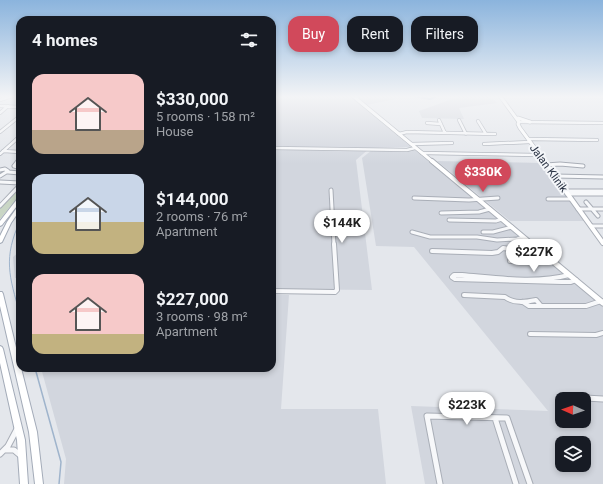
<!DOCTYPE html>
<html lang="en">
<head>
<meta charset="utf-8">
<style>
	body { margin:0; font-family:Roboto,sans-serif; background:#242831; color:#f1f3f6; height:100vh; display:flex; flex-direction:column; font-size:15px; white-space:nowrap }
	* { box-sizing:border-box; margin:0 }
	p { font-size:13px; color:#9ea1a6 }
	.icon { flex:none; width:22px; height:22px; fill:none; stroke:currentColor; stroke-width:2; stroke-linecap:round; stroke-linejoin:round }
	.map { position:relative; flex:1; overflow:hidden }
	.details { position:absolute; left:16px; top:16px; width:260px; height:356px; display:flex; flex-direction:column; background:#171b24; border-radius:12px; box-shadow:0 2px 6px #0003 }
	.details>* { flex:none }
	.banner { position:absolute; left:288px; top:16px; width:255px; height:36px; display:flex; gap:8px }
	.needle { width:26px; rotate:272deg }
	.buttons { position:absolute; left:555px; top:392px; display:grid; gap:8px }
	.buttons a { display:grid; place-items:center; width:36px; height:36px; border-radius:8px; background:#171b24; box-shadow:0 2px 6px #0003; font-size:20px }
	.price { position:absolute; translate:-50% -34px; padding:0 9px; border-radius:14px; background:#fff; color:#222; font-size:13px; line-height:26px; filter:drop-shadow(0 1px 2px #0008) }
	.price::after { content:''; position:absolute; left:50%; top:24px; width:12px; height:9px; margin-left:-6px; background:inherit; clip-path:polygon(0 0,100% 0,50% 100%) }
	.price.selected { background:#d1495b; color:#fff }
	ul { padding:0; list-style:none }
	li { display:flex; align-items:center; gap:12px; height:100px; padding:0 16px }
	li span { display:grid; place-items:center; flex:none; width:112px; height:80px; border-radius:12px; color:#555 }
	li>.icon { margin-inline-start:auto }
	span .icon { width:48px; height:48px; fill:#fffc; stroke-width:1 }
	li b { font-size:17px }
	h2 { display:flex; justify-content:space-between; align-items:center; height:48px; padding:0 16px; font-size:17px }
	.tag { padding:0 14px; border-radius:12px; background:#171b24; box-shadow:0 2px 6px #0003; font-size:14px; line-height:36px }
	.tag.selected { background:#d1495b; color:#fff }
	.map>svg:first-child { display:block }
</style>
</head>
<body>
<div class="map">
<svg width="603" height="484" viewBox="0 0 603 484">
	<rect width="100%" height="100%" fill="#e4e7ec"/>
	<path fill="#d2d6de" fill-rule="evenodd" d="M272,96H350L411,147L370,148L356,160L372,290L272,289Z
		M355,96H399L400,98L366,105Z
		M461,96H490L497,103L459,108L464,119L422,118L419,111Z
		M372,150H415L603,307V484H425L411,406L548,411L414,247L376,246L362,158ZM562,399H584V421H562ZM562,443H584V465H562Z
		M437,161L543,163L584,221H510Z
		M20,251V278H15L13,257Z
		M272,294L289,295L281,409H378L386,484H64L66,459L41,368H272Z"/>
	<path fill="#c9d6c5" d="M20,187V195L0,219V208Z"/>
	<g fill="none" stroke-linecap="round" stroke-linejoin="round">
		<path stroke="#9fb4cc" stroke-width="1" d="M20,221C3,258 9,276 20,314"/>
		<path stroke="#9fb4cc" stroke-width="1.5" d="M35,368L61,462L59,484"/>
		<path fill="#9fb4cc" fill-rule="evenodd" d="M408,96H420L430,98L434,96H440L430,100Z"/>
		<g stroke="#a9aeb7" stroke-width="4">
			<path id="street-far3" d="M0,100L12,96
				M0,106L20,107
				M0,113L8,106
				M439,120L445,133
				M459,120L466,134
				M478,121L486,134
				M519,122L603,123
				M427,123L441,124
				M0,132L20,116
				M399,134L407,132L495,134
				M528,139L597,140
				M411,144L452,143
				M484,144L530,142
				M272,148L407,150L415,148
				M3,151L20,152
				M422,153L539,155
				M0,154L20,136
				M17,162L20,159"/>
		</g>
		<g stroke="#a9aeb7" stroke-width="5">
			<path id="street-far2" d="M18,161L14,166L20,168
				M546,165L560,164L583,166
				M0,170L5,169L8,171L0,176
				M8,172L20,173
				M555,176L603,177
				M0,182L20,183
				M331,190L334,245
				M565,191H603
				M567,194H603
				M414,198L469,200L498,198
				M548,199H571
				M586,202L598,216
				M0,206L20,185
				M578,209H603
				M441,213L479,212L490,209
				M449,220L496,221L502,219
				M591,226H603
				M412,232L430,237H477L497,240L517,239L523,237
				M483,232H493L512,227"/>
		</g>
		<g stroke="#a9aeb7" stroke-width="6">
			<path id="street-far1" d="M432,251L492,253L498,252L503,248L534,252L539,250
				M510,261L546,262L551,260
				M569,275C535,284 497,278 462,275H454L452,277L455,279L562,282H571L576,280
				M272,291L335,292L337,290L334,244
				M464,295L505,297C514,304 526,302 536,300L541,306H586L601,301
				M523,302L529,306H541
				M530,334L596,335L603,333"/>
		</g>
		<g stroke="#a9aeb7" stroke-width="7">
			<path id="street" d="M567,397L603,399
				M495,418L516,484
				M5,450H14L20,455
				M0,454L8,446L17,429
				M440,484L427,416L507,418L530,484"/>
		</g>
		<g stroke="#a9aeb7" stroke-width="4.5">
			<path id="secondary-far2" d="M353,96L433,162
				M500,96L519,122L518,124L520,128L545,162
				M518,118L530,122"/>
		</g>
		<g stroke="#a9aeb7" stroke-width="6">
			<path id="secondary-far1" d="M432,161L533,245
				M544,161L603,243"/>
		</g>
		<g stroke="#a9aeb7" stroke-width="7">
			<path id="secondary" d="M532,244L603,303"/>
		</g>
		<g stroke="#a3abb8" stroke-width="2">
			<path id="primary" d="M20,197V202L2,225L0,226V221L18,198Z
				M20,205V210L11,223L2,242L0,243V236L7,222L18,206Z
				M0,292H2L3,294L20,364V368H21L37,432L43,484H35L29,432L0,306Z
				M0,346L2,347L3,349L25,440L28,484H20L17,440L0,363Z"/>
		</g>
		<use href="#street-far3" stroke="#f7f8fa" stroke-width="2.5"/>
		<use href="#street-far2" stroke="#f7f8fa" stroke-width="3"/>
		<use href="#street-far1" stroke="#f7f8fa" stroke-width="4"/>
		<use href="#street" stroke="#f7f8fa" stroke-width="5"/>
		<use href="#secondary-far2" stroke="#fff" stroke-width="3"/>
		<use href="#secondary-far1" stroke="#fff" stroke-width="4"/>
		<use href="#secondary" stroke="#fff" stroke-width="5"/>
		<use href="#primary" fill="#fff" fill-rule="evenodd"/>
	</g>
	<linearGradient id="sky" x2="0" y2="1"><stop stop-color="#8bb4dd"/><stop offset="0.59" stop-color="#f3f4f6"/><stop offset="1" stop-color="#f3f4f6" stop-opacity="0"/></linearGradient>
	<rect width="603" height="164" fill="url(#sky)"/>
	<g text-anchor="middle" stroke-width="4" stroke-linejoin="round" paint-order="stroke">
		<g font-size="11" fill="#2b3445" stroke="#f4f6f9">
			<text transform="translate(549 168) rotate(54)" y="4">Jalan Klinik</text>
		</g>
	</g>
</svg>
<div class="buttons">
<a><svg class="needle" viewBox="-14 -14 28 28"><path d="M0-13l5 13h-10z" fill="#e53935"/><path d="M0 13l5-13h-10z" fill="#9ea1a6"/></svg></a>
<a><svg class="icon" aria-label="layers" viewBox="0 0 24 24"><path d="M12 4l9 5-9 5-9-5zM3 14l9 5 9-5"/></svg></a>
</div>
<b class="price selected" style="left:483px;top:193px">$330K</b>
<b class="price" style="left:342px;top:244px">$144K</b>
<b class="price" style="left:534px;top:273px">$227K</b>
<b class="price" style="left:467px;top:426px">$223K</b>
<div class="banner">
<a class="tag selected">Buy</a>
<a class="tag">Rent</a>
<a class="tag">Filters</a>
</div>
<section class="details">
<h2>4 homes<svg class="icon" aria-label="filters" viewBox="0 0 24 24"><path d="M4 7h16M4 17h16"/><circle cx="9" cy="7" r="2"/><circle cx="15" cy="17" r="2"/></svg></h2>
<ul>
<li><span style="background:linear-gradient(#f6c9c9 70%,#b9a48a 0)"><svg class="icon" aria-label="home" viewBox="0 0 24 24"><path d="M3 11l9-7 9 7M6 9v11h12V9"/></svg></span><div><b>$330,000</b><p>5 rooms · 158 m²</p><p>House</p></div></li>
<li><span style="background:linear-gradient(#c9d6e8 60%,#c2b280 0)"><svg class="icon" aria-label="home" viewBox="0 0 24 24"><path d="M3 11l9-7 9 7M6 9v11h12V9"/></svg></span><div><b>$144,000</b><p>2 rooms · 76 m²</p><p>Apartment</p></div></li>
<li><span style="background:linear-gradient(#f6c9c9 75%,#c2b280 0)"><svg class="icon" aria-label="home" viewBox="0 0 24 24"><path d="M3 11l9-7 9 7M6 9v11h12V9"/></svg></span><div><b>$227,000</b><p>3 rooms · 98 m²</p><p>Apartment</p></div></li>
</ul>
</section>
</div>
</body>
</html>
